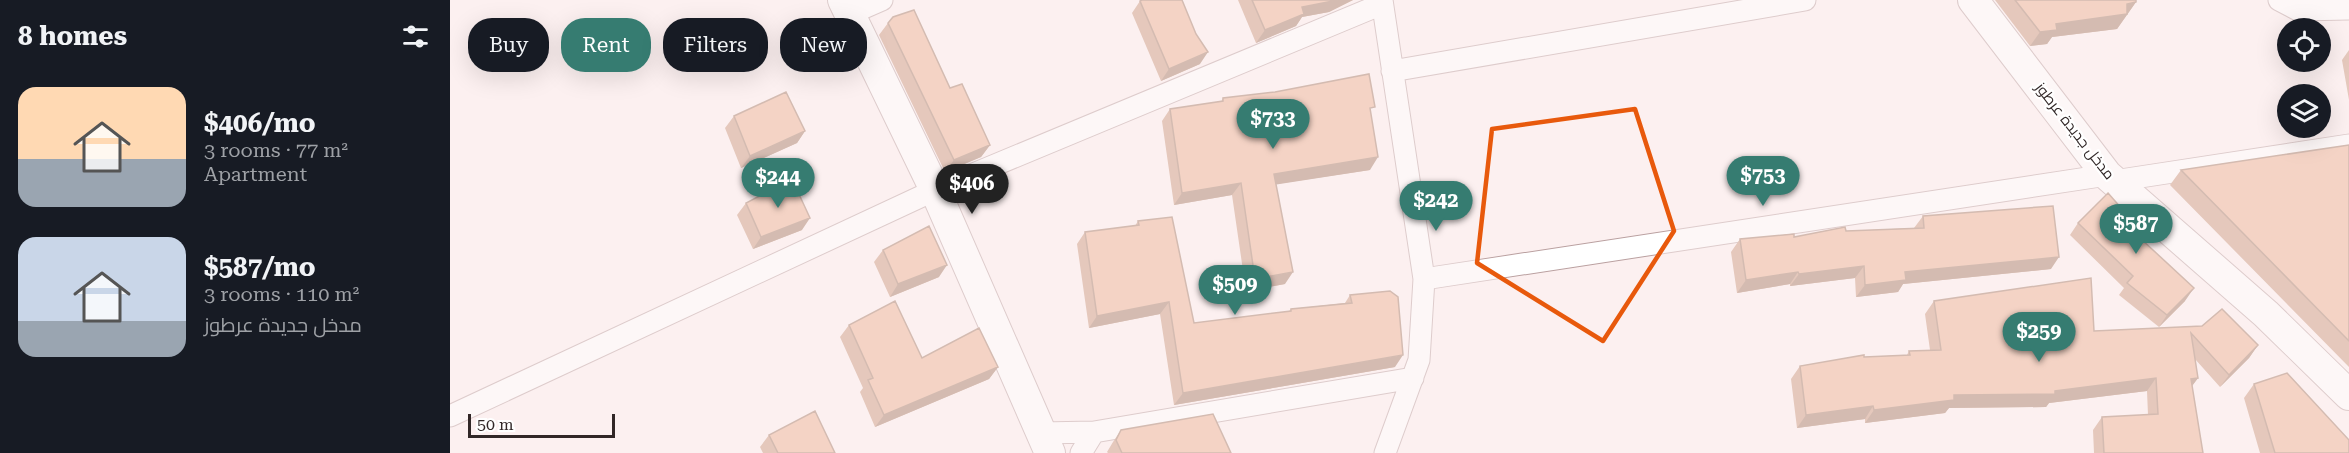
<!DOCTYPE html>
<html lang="en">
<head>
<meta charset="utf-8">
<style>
	body { margin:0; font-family:"Roboto Serif",Cairo,serif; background:#20242c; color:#f1f3f6; height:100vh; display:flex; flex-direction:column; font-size:22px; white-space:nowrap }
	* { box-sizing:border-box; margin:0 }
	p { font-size:20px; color:#9ea1a6 }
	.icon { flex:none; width:33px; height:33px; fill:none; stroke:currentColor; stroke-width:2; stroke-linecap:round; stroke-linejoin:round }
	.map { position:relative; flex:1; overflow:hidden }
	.panel { display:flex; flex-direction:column; background:#171b24; width:450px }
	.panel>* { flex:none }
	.banner { position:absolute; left:18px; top:18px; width:570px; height:54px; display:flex; gap:12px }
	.buttons { position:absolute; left:1827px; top:18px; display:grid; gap:12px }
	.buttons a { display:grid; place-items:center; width:54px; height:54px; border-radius:50%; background:#171b24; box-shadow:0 6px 24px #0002; font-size:30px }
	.scale { position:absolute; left:18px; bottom:15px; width:147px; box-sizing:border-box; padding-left:6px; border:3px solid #312727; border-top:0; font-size:16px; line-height:21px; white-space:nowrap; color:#312727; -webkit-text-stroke:4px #fff; paint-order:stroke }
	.price { position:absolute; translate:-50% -51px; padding:0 14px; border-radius:21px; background:#367c71; color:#fff; font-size:20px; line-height:39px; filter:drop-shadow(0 2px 3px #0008) }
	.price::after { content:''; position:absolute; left:50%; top:36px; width:18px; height:14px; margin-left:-9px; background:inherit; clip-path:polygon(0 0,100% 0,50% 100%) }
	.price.selected { background:#222; color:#fff }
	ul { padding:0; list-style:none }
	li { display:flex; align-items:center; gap:18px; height:150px; padding:0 18px }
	li span { display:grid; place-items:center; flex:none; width:168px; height:120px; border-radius:18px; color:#555 }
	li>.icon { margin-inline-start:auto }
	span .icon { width:72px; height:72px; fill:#fffc; stroke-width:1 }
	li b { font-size:26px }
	h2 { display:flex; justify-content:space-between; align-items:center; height:72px; padding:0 18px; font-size:26px }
	.tag { padding:0 21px; border-radius:24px; background:#171b24; box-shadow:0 6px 24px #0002; font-size:21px; line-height:54px }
	.tag.selected { background:#367c71; color:#fff }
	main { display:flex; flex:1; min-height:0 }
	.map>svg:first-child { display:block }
</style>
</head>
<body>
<main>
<section class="panel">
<h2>8 homes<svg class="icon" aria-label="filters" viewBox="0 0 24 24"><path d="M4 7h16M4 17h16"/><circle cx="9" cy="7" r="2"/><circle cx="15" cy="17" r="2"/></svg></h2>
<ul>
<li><span style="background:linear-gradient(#ffd9b3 60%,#9aa5b1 0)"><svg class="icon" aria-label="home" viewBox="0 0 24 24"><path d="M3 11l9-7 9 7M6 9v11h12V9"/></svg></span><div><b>$406/mo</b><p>3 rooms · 77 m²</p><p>Apartment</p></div></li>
<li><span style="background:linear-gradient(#c9d6e8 70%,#9aa5b1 0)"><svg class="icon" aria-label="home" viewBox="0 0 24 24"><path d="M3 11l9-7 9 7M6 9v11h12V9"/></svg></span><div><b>$587/mo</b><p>3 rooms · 110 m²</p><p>مدخل جديدة عرطوز</p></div></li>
</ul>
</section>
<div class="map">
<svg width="1899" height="453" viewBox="0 0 1899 453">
	<rect width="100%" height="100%" fill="#fcf0f0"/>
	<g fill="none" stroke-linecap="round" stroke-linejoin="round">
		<g stroke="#baa0a0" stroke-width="23">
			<path id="street" d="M932,0L974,279L969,360L935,453
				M1829,0L1848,10L1899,9
				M400,14L432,0
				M942,71L1355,0
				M1664,181L1899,145
				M974,279L1657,175
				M0,416L485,190L932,4
				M591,433L644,432L963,378
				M631,453L644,432"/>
		</g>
		<g stroke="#baa0a0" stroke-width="32">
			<path id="secondary" d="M393,0L485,190L600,453
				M1523,0L1657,175L1816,314L1899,395"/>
		</g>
		<use href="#street" stroke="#fff" stroke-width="21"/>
		<use href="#secondary" stroke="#fff" stroke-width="30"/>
	</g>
	<path fill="#c9977c" d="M788,0H903L879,12L852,17L846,26L806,43Z
		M1545,0H1686V2L1667,29L1602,37L1597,44L1580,46Z
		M690,1L750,64L711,81L682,13Z
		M438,23L500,88L540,145L531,157L495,172L429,35Z
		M1899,50V100L1892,60Z
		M773,98L921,113L920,170L826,184L835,284L796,291L782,195L724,205L712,121L720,109L771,102Z
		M284,116L355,131L347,143L291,168L275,128Z
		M1899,145V367L1720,185L1731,170Z
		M296,203L352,230L303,249L287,215Z
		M1473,216L1601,269L1453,284L1448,292L1406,297L1405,278L1340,286V284L1287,293L1281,252L1290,239L1344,237L1396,231L1464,228Z
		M688,221L744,323L838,312L841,309L895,303L900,295L945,367L724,405L710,314L639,328L627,244L635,232L685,226Z
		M1628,223L1691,239L1735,301L1709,327L1669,295L1674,288L1620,235Z
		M433,250L489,277L440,297L424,262Z
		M1484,301L1644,331L1752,326L1808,345L1799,358L1770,387L1745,359L1748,378L1742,386L1753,453H1644L1643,430L1652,417L1698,415L1697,391L1599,403L1596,407L1499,408L1495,413L1415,423V419L1347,428L1341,379L1350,366L1414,357L1457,355L1459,351L1480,350L1475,314Z
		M399,325L472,358L548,367L539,379L425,427L410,392L413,388L390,337Z
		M1804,384L1899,453H1810L1794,398Z
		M671,430L781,453H658L657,452L663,442Z
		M319,435L385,453H313L310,447Z"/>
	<path fill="#a47b65" d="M888,0H903L879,12L852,17L846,26L806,43L815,30L852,7Z
		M1686,2L1667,29L1602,37L1597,44L1580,46L1590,32L1606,24Z
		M758,52L750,64L711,81L719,69Z
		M355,131L347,143L291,168L300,156Z
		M540,145L531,157L495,172L504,160Z
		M928,157L920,170L816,186L824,174Z
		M791,183L782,195L724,205L732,193Z
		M360,218L352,230L303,249L311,237Z
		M1609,257L1601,269L1453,284L1448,292L1406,297L1415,285L1455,272Z
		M497,265L489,277L440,297L448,284Z
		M1414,266L1405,278L1340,286L1349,274Z
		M843,272L835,284L796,291L805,279Z
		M1348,272L1340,284L1287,293L1296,280Z
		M1744,288L1735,301L1709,327L1717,315Z
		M719,302L710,314L639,328L647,316Z
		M1808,345L1799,358L1770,387L1779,375Z
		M953,355L945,367L724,405L733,393Z
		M548,367L539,379L425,427L434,415Z
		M1706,378L1697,391L1599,403L1596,407L1499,408L1495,413L1415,423L1424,410L1504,395L1605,391Z
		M1748,378L1739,390L1741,379Z
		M1423,406L1415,419L1347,428L1356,415Z"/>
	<path fill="#eab090" stroke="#a47b65" stroke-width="1.5" d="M692,0H732L746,34L758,52L719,69L690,1Z
		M802,0H888L852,7L854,14L815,30Z
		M1565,0H1686V2L1677,4V14L1606,24L1607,30L1590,32Z
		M464,10L500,88L512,84L540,145L504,160L438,23L443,17Z
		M919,74L925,107L920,108L928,157L824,174L843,272L805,279L791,183L732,193L720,109L773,101V98L825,92Z
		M336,92L355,131L300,156L284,116Z
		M1899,145V341L1731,170Z
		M342,179L360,218L311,237L296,203Z
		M1658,193L1694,234L1690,238L1744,288L1717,315L1677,283L1683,276L1628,223Z
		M1603,206L1609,257L1455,272L1456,280L1415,285L1414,266L1349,274L1348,272L1296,280L1290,239L1344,234V237L1395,227L1396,231L1474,228L1473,216Z
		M722,217L744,323L841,311V309L902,303L900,295L940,291L948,297L953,355L733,393L719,302L647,316L635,232L689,225L688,221Z
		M479,226L497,265L448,284L433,250Z
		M1641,278L1644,331L1752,326L1772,309L1808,345L1779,375L1741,333L1748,378L1741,379L1753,453H1654L1652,417L1708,414L1706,378L1605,391V394L1504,395V400L1424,410L1423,406L1356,415L1350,366L1414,355V357L1460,355L1459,351L1491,350L1484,301Z
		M445,301L472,358L529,328L548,367L434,415L418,380L423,378L399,325Z
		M1837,373L1899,440V453H1825L1804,384Z
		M365,411L385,453H328L319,435Z
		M763,414L781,453H672L666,440L671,430Z"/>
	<path d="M0 0H1899V453H0ZM1185,109L1224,231L1153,341L1027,263L1042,129Z" fill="#fcf0f0" fill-opacity=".55" fill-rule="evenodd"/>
	<path fill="none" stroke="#e8590c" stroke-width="4.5" stroke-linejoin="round" d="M1185,109L1224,231L1153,341L1027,263L1042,129Z"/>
	<g text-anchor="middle" stroke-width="4.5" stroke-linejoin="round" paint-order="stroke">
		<g font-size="15" fill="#312727" stroke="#fff">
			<text transform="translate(1625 131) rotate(52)" y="5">مدخل جديدة عرطوز</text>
		</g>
	</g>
</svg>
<div class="buttons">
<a><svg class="icon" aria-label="locate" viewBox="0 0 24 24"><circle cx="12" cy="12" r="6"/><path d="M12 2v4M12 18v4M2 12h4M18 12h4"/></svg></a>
<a><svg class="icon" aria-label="layers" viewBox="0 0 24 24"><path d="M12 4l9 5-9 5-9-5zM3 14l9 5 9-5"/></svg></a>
</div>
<div class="scale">50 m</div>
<b class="price" style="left:823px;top:150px">$733</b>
<b class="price" style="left:1313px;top:207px">$753</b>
<b class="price" style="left:328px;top:209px">$244</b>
<b class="price selected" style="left:522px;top:215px">$406</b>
<b class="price" style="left:986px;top:232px">$242</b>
<b class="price" style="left:1686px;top:255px">$587</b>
<b class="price" style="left:785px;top:316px">$509</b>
<b class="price" style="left:1589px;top:363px">$259</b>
<div class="banner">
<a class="tag">Buy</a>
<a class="tag selected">Rent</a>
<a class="tag">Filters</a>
<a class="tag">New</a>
</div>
</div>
</main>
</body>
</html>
